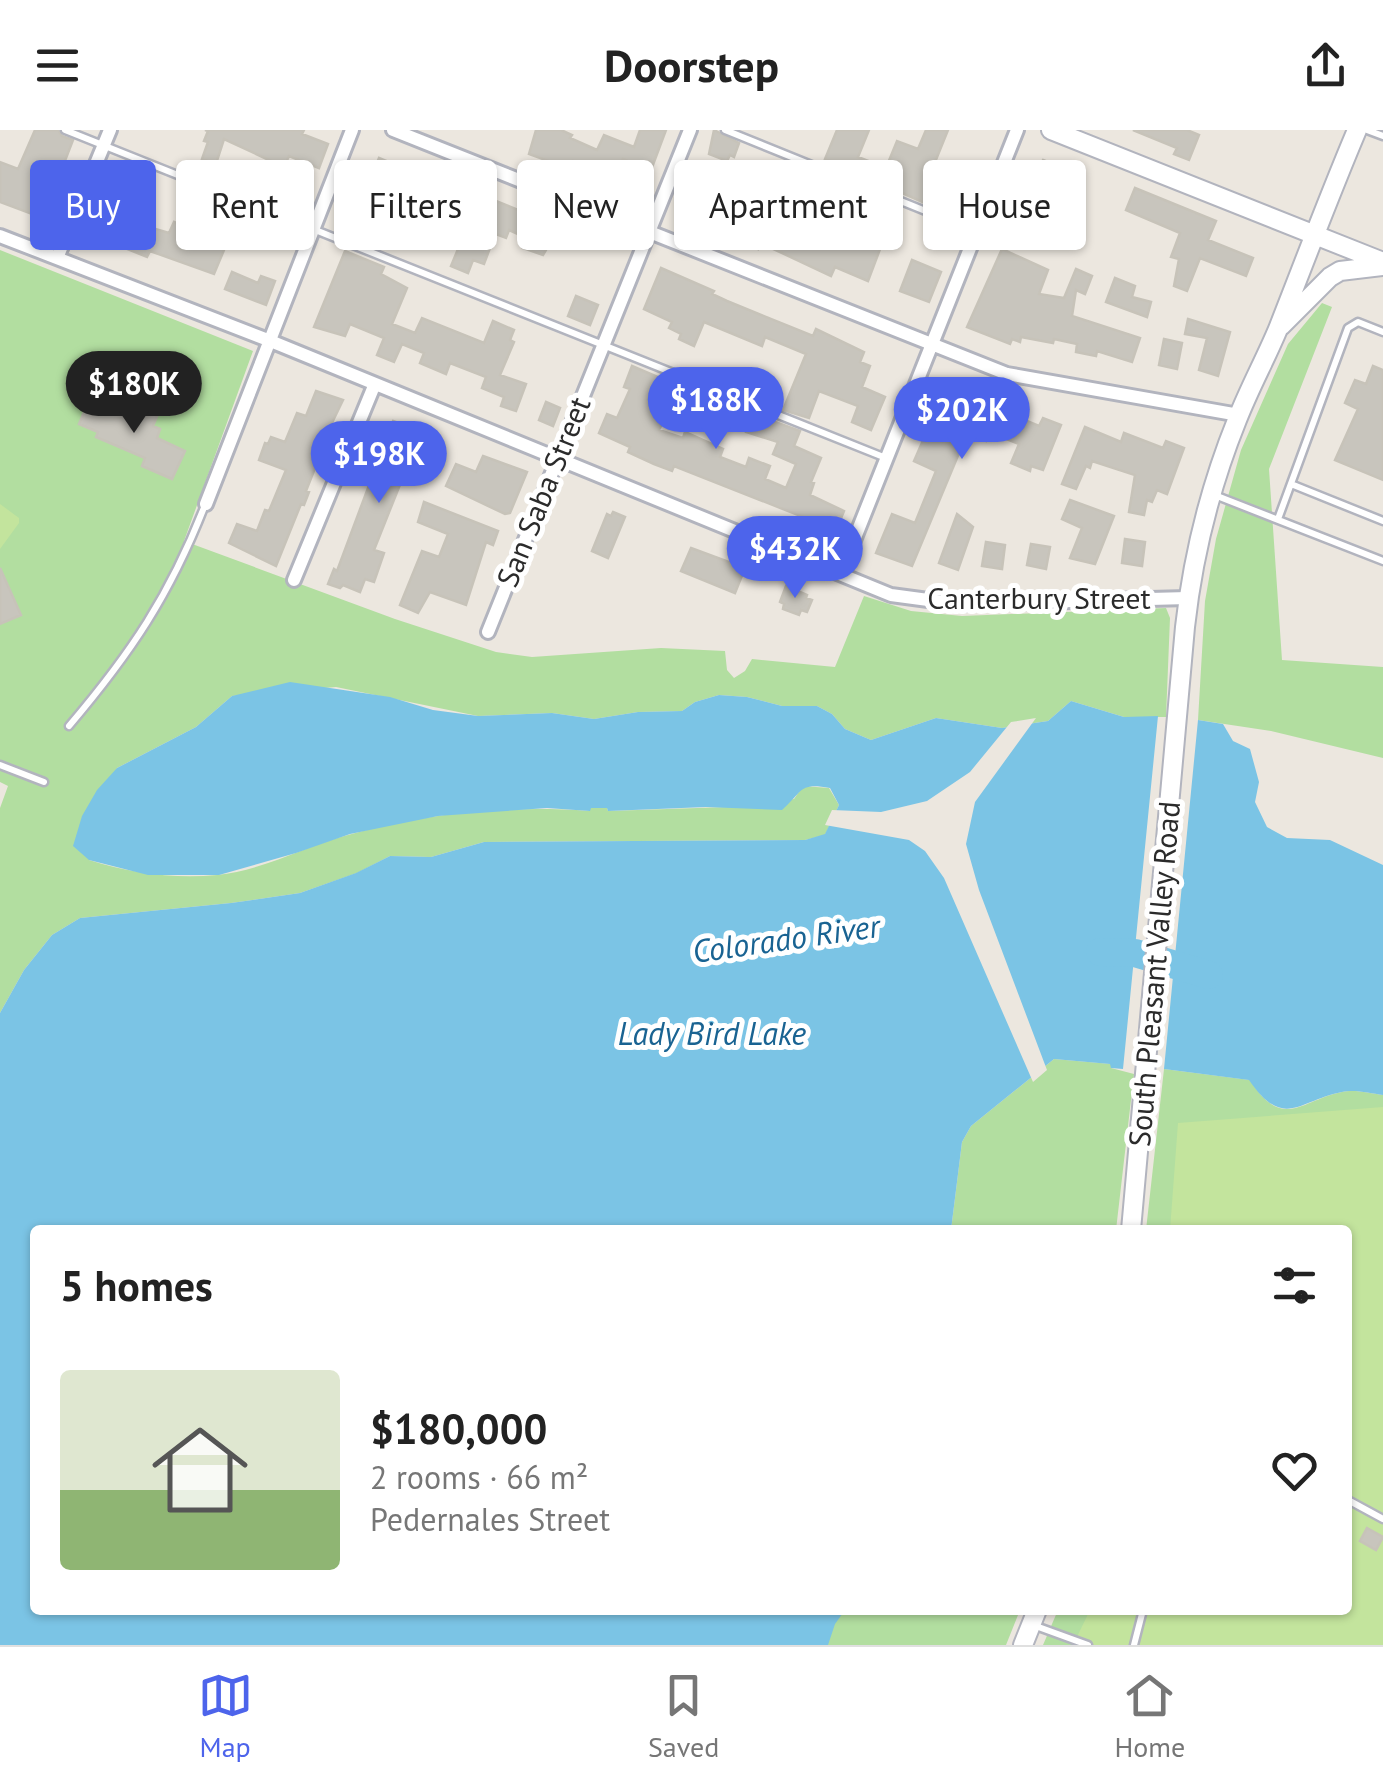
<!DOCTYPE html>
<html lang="en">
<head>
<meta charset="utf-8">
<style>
	body { margin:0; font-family:"PT Sans",sans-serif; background:#f2f2f2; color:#222; height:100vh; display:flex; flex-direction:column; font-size:38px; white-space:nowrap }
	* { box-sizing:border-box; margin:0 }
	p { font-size:32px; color:#767676 }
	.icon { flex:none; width:55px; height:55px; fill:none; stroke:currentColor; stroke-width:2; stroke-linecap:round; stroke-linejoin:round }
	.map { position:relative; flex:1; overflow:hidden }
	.panel { position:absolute; left:30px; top:1095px; width:1322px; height:390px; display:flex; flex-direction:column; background:#fff; border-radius:10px; box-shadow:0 2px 8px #0004 }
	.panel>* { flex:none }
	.hud { position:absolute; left:30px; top:30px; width:1325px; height:90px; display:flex; gap:20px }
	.price { position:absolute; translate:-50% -85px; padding:0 22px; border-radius:35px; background:#4d64eb; color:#fff; font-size:32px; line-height:65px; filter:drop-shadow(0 2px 5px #0008) }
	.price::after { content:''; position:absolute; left:50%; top:60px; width:30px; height:22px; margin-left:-15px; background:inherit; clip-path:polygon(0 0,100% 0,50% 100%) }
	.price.selected { background:#222; color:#fff }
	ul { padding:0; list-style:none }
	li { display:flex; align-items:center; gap:30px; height:250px; padding:0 30px }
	li span { display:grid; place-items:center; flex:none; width:280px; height:200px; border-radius:10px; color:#555 }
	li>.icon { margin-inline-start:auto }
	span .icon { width:120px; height:120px; fill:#fffc; stroke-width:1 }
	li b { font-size:42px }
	h2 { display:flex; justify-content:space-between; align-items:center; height:120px; padding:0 30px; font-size:42px }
	.chip { padding:0 35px; border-radius:10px; background:#fff; box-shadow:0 2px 8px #0004; font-size:35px; line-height:90px }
	.chip.selected { background:#4d64eb; color:#fff }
	header { display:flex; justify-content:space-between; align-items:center; height:130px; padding:0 30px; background:#fff; font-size:45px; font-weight:700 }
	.tab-bar { display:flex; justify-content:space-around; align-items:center; height:140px; border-top:2px solid #e0e0e0; background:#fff; font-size:28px; color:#767676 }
	.tab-bar a { display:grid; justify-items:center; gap:5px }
	.tab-bar .selected { color:#4d64eb }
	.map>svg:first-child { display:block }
</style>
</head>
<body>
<header><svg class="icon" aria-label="menu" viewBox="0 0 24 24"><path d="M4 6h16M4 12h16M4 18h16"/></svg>Doorstep<svg class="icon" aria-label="share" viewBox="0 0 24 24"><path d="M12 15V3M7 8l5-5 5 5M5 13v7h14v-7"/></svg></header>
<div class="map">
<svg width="1383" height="1515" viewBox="0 0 1383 1515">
	<rect width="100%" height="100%" fill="#ece7df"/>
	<path fill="#b2dea0" d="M0,120L253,221L184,411L395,489L496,522L532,527L661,518L725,521L727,540L734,548L745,541L752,529L835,537L864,466L911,481L962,486L1166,478L1170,488L1166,587H1124L1071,571L1048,591L1002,598L936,588L871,610L845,599L832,584L817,576H782L747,567L719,565L695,572L682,581L638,582L594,589L552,583L478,586L336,557L232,566L196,597L117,638L89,730C131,743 173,749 217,745C262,741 305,716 348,705C425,683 510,675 589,681L590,678H607L608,681L727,677L794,669L803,656L829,658L839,675L825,705L805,710L484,712L431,727L390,726L357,743L300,763L231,773L80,788L52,805L24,840L0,883V678L8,656L0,652Z
		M1322,173L1332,177L1269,339L1282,530L1383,537V628L1271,601L1198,590L1205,471L1216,409L1241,320L1288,214Z
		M1054,929L1111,934V938L1134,944L1116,1100H951L962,1012L971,996Z
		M1164,939L1250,950C1283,1002 1301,970 1342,962C1354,959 1370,963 1383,965V1515H1043L1058,1480H1348V1100H1146Z
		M834,1480H1020L1006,1515H814Z"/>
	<path fill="#c3e49d" d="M0,374L19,388V393L0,419Z
		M1383,977V1515H1073L1090,1480H1348V1100H1170L1178,993Z"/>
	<path fill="#7bc4e5" d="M290,552L390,567L433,580L478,586L552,583L594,589L638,582L682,581L695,572L719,565L747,567L782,576H817L832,584L845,599L871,610L936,588L1002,598L1048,591L1071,571L1124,587L1158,586L1123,939L1111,938L1110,934L1054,929L971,996L962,1012L951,1100H35V1480H845L835,1494L828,1515H0V883L24,840L52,805L80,788L231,773L300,763L356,743L390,726L431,727L484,712L805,710L825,704L839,675L830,658C799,652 803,661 782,680L706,677L608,681L607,678H591L590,681L547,678L438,686L350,704L296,723L219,745H148L89,730L73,716L82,686L97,660L117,638L196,597L232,566Z
		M1198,590L1223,594L1233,611L1250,619L1259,652L1255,672L1267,697L1287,708L1330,710L1383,735V965C1370,963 1354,959 1342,962C1299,970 1284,1001 1249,950L1164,939Z"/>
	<path fill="#ece7df" d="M1036,588L975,672L966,714L979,760L1047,940L1033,952L944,748L925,721L909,710L825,695L832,680L881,682L927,671L970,642L1011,592Z"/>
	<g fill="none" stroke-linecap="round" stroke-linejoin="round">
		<path stroke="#7bc4e5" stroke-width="28" d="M1100,822L1135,823L1209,845"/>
	</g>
	<path fill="#c8c5bd" stroke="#c7c3b9" stroke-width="2.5" d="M35,0H58L62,6L73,10L56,54L59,61L50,85L42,83L40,87L0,72V32L18,39Z
		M205,0H304L302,4L328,14L319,38L289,26L284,37L224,9L216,34L202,29L208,12L204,11L208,1Z
		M536,0H561L572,5L570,8L597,20L604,5L634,17L640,0H666L651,40L623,29L614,49L573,31L570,39L529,24Z
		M714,0L739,13L734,27L730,25L727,31L709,24Z
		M837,0H869L858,27L886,38L897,11L918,19L926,0H948L927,52L951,62L943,81L825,29Z
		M1133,0H1187L1199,5L1189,30L1174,24L1177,18Z
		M379,28L465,64L469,60L555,95L546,120L543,125L523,118L527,108L509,100L506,108L493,103L496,95L394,58L388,74L364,65Z
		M1043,30L1077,44L1075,48L1084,52L1071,83L1043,72L1041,78L1030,74L1034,61L1026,58L1036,32L1041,34Z
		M243,51L281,66L276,77L238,62Z
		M1135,58L1216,91L1208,110L1253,128L1246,146L1200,128L1187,161L1174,156L1179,129L1171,127L1180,103L1126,80Z
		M697,60L710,66L712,62L761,82L764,75L783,83L780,90L802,100L813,70L888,98L868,151L835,137L831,146L767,116L759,115L758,119L719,103L720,99L686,85Z
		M115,80L127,85L125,90L169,103L174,92L202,104L208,90L234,96L214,144L150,121L147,127L103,109Z
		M267,90L295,102L289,115L261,102Z
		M463,107L490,118L484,134L473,130L468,143L451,136Z
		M1002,119L1048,140L1039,164L1064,168L1076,139L1092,146L1085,164L1076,160L1072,186L1140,208L1132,232L1097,221L1096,226L1076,222L1077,214L1054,209L1053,213L1021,207L1020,212L1012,209L1010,214L967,197Z
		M345,121L384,137L381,144L407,158L392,194L415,203L422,188L484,213L493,191L514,200L510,210L514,212L500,245L526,254L516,281L501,276L504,267L482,258L486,247L450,233L446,244L420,233L424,223L402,214L394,232L377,225L384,208L350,194L345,206L314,197Z
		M912,130L941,142L929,172L900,161Z
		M661,138L714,161L712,164L727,171L813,206L816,199L864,222L860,232L870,236L862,257L885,267L871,300L852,292L858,276L819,261L809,288L783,280L806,224L765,207L762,216L704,192L694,216L679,209L681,204L669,198L672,192L644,179Z
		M232,142L258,153L261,146L275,151L266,175L225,159Z
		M1115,148L1135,156L1132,167L1151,172L1147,187L1106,172Z
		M576,166L598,175L590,195L568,186Z
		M1188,189L1230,202L1218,246L1199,240L1207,208L1185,204Z
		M1164,209L1182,213L1177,239L1159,235Z
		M632,236L667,251L662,264L674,271L659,300L683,308L685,302L723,319L720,327L746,337L749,328L770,336L765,349L786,358L796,334L773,324L778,312L746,302L751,283L800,301L794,316L821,328L811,352L814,353L810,365L844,381L836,400L674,336L672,341L654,334L628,322L630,317L599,303L607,284L617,288L630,259L624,257Z
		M1373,236L1383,240V350L1335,330L1358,279L1345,273L1355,250L1366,254Z
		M690,259L710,268L704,282L684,274Z
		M316,261L343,270L316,326L319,328L306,361L309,362L304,375L301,374L276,436L229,413L237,394L257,401L265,380L269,381L286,340L259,330L265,313L268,314L271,307L285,312L297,283L306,286Z
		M945,263L1001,285L1003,281L1039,296L1043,288L1061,295L1043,340L1031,336L1030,341L1011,333L1019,314L989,302L986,311L967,304L912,436L876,423L892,384L915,393L936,341L914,331L924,308L927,309Z
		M90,268L140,290L148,277L159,282L153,296L160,299L157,308L185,321L172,349L142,336L145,328L96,307L98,302L79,294Z
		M546,272L560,278L553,296L539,290Z
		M393,291L431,305L424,321L429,323L422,338L409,332L374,420L384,423L374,452L365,449L360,462L343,455L340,458L328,454L334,439L337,441Z
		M1085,297L1121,312L1124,303L1163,318L1166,311L1184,318L1167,364L1157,360L1152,372L1147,370L1144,385L1129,382L1135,345L1092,331L1090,338L1086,336L1076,359L1062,354Z
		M483,326L527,342L510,383L505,384L446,356L456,334L476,342Z
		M1070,370L1114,386L1095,434L1070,428L1082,398L1062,389Z
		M424,372L498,401L493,415L486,412L466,475L430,462L418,483L400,475L422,421L439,427L448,404L418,392Z
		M613,382L625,387L608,428L592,421L607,384L611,386Z
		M957,384L973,397L958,440L939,433Z
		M1125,409L1145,412L1142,436L1122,433Z
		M986,412L1005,415L1002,439L982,436Z
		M1031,414L1050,417L1046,439L1027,435Z
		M691,418L745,438L735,463L681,441Z
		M0,438L21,485L0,494Z
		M786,456L807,465L806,468L812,470L807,482L801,480L799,485L783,479L784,474L780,472Z
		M1367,1398L1383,1407L1376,1420L1360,1411Z"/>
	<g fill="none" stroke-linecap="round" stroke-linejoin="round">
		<g stroke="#b2b4be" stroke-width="11">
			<path id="service" d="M65,0L886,328
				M725,0L975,101
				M1367,0L1383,6
				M1291,354L1383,391
				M1212,364L1383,431
				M1278,389L1348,198L1358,192L1383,202
				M69,596C131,523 170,465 205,375
				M0,635L44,652
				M1348,1370L1383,1389
				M1033,1495L1088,1515
				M1134,1515L1143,1480"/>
		</g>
		<g stroke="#b2b4be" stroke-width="18">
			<path id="minor" d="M393,0L1007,244L1239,285
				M0,106L268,210L891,465L958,474L1188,468
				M57,128L110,0
				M206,374L352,0
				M841,443L1017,0
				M294,450L374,256
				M488,502L690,0"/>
		</g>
		<g stroke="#b2b4be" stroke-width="22">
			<path id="secondary" d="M1051,0L1383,132
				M1281,196L1330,147L1340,141L1383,136
				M1131,1100L1185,497C1193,425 1210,357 1237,290C1249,259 1265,230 1278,199C1304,133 1329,66 1357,0
				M1023,1515L1037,1480"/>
		</g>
		<use href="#service" stroke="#fff" stroke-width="6"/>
		<use href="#minor" stroke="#fff" stroke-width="12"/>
		<use href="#secondary" stroke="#fff" stroke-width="18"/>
	</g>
	<g text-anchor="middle" stroke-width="10" stroke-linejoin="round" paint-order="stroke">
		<g font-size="30" fill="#2b2b2b" stroke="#fff">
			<text transform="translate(544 362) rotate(-68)" y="10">San Saba Street</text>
			<text x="1039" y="479">Canterbury Street</text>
			<text transform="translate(1155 844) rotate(-85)" y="10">South Pleasant Valley Road</text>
		</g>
		<g font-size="32" font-style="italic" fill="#196392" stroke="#fff">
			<text transform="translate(786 809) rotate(-8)" y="11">Colorado River</text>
			<text x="712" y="915">Lady Bird Lake</text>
		</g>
	</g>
</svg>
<b class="price selected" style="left:134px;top:306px">$180K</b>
<b class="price" style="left:716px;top:322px">$188K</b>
<b class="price" style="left:962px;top:332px">$202K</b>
<b class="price" style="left:379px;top:376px">$198K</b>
<b class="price" style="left:795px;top:471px">$432K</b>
<div class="hud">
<a class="chip selected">Buy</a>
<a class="chip">Rent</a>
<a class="chip">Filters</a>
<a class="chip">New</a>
<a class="chip">Apartment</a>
<a class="chip">House</a>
</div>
<section class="panel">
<h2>5 homes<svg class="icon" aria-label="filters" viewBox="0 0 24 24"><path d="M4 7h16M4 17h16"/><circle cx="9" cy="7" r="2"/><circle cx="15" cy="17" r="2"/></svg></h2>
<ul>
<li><span style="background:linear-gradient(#dfe7d0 60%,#8fb573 0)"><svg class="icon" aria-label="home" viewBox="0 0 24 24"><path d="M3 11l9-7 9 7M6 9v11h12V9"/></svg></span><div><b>$180,000</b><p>2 rooms · 66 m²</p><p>Pedernales Street</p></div><svg class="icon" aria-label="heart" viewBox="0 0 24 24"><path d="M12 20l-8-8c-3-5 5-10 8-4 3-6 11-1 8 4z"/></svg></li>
</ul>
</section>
</div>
<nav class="tab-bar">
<a class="selected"><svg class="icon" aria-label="map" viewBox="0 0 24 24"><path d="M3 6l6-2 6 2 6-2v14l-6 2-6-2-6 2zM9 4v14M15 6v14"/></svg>Map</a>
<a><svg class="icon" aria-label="saved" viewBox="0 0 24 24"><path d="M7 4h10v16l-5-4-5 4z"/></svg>Saved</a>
<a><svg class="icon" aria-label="home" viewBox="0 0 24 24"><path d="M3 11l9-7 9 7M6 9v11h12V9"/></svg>Home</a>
</nav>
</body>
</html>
